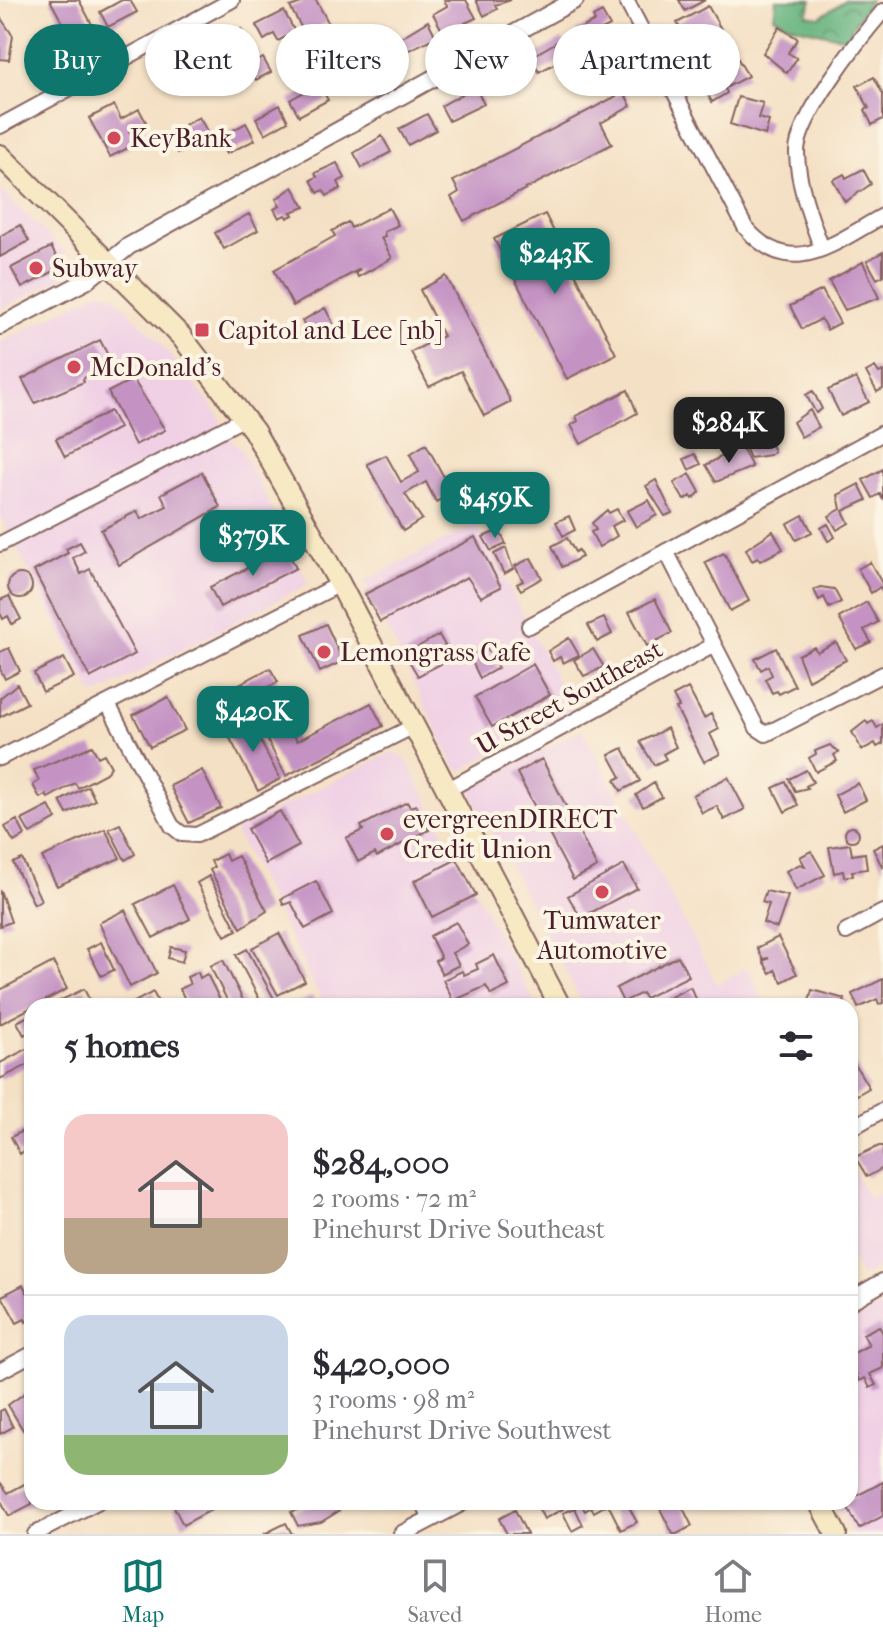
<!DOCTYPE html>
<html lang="en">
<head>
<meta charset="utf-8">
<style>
	body { margin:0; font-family:"IM FELL French Canon",serif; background:#f7f7f7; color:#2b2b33; height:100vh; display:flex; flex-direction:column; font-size:30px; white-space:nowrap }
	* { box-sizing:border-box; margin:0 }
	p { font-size:26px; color:#7c7c81 }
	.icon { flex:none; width:44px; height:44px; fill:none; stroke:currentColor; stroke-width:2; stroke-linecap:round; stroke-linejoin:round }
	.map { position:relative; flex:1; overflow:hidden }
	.panel { position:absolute; left:24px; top:998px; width:834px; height:512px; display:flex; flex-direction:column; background:#fff; border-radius:24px; box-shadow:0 2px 6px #0004 }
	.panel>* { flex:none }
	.banner { position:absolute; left:24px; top:24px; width:836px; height:72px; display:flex; gap:16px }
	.price { position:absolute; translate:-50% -68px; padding:0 18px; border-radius:16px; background:#0f766e; color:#fff; font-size:26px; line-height:52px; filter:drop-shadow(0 2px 4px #0008) }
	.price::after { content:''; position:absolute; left:50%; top:48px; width:24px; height:18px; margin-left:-12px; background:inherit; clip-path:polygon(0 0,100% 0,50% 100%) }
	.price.current { background:#222; color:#fff }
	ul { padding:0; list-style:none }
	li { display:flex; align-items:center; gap:24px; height:200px; padding:0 40px }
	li+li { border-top:2px solid #e1e1e2 }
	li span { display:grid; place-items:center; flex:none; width:224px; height:160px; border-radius:24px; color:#555 }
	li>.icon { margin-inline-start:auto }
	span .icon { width:96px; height:96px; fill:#fffc; stroke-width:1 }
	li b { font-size:34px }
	h2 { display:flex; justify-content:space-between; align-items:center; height:96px; padding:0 40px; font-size:34px }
	.chip { padding:0 28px; border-radius:36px; background:#fff; box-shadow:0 2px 6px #0004; font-size:28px; line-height:72px }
	.chip.current { background:#0f766e; color:#fff }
	.tab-bar { display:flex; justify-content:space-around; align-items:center; height:112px; border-top:2px solid #e1e1e2; background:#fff; font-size:22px; color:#7c7c81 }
	.tab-bar a { display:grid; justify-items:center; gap:4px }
	.tab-bar .current { color:#0f766e }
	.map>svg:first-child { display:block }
</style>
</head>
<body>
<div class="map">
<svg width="883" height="1534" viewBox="0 0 883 1534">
	<defs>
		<pattern id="forest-crowns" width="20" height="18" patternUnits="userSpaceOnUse" patternTransform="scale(2)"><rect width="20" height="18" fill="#65b37e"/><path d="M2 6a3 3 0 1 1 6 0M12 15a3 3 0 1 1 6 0" fill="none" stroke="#559167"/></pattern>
	</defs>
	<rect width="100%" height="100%" fill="#fcf5e5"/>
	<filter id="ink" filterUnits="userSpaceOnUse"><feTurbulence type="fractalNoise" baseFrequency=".0125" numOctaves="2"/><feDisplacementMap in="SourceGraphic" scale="16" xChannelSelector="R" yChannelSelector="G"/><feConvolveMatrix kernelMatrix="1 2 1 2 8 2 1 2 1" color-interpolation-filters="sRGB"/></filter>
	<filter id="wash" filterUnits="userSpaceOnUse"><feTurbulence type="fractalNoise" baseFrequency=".006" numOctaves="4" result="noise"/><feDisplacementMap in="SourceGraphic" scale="32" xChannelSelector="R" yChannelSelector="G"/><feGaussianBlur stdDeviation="1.8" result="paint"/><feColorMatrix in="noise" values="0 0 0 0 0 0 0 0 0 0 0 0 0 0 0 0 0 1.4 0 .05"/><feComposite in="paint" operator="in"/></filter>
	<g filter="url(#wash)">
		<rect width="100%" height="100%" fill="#f4e0c4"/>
		<path fill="#f0d0e5" d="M0,189L73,260L76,268L70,274L0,310Z
			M100,291L111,293L157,339L212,406L232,441L241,448L307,580L306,585L94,696L0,516V343Z
			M476,524L573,711L462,770L455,767L364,581Z
			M582,729L717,984L747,968L767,1006H584L469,789Z
			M392,752L405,758L536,1006H325L235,831Z
			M850,1163L869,1199L883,1192V1265L861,1277L850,1257Z
			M883,1305V1534H852L836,1502H850V1322Z"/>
		<path fill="url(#forest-crowns)" stroke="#586954" stroke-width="2" d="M776,0H812L807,15L820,17L845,0H870L851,29L852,40L792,26L774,17Z"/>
		<g id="blocks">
			<path fill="#c493c4" d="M50,0H79L102,43L80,55Z
				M122,0H130L137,12L108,27L100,12Z
				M309,0H316L328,22L305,34L290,7Z
				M444,0H466L476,18L465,23L468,29L448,41L433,14L447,6Z
				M476,0H511L495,5L497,9L484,16Z
				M679,0H705L685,11Z
				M708,6L725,36L700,50L693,38L700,32L686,39L677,23Z
				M284,11L295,32L278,41L274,34L264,40L256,25Z
				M602,12L610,26L602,30L607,39L586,50L576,31L595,21L593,17Z
				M0,17L13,36L9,60L0,59Z
				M428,21L436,37L407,51L400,38Z
				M780,27L798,39L788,53L797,58L787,73L763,53Z
				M241,29L253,50L224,66L212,45Z
				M383,34L393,53L376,62L379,68L367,74L358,48Z
				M562,39L571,55L539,72L531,57Z
				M731,47L748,76L725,88L727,93L712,102L702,85L726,71L710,79L701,63Z
				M209,51L218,67L189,83L180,66Z
				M263,58L271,72L256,80L249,66Z
				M353,59L365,81L338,95L330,82L343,75L338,68Z
				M522,63L529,77L498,94L489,80Z
				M322,77L328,89L323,91L328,100L299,116L290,100L318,84L316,81Z
				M874,77L883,94V119L872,125L865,110L869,108L857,86Z
				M475,87L484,104L449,121L441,106Z
				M624,92L631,106L601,123L612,144L464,221L451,197L459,192L453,181Z
				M738,97L763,103L758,118L769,121L765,135L730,124Z
				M114,105L121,119L139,109L146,122L129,131L136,144L110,157L89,118Z
				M280,105L288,121L265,134L256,118Z
				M427,114L436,130L408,145L399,129Z
				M199,117L210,136L178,153L168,134Z
				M246,123L255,140L226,154L217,139Z
				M382,136L391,152L362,168L354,153Z
				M337,163L345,178L338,182L341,188L327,196L323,190L318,193L311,180L317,177L315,173Z
				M863,169L871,184L845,202L833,180L844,174L846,178Z
				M293,187L305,207L291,212L293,215L287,218L285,215L279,218L274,209L280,206L276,199Z
				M389,208L398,225L384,232L385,236L381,238L392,258L358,277L356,273L360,269L293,306L274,270L335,236L332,231L348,222L351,228Z
				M249,214L258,230L224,249L215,233Z
				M545,214L616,354L567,379L494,239Z
				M20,225L29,241L0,257V236Z
				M51,247L62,267L22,288L11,268Z
				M883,252V276L877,279L867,261Z
				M863,262L879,298L845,310L829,281Z
				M446,276L511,402L484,416L461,371L429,387L411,352L443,336L420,290Z
				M822,290L840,323L827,330L821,319L802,329L790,306Z
				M325,308L334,325L311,338L302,321Z
				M100,340L111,361L91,372L83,379L84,382L35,403L22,379Z
				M875,367L879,373L883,371V389L877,392L866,372Z
				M856,378L869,402L841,416L828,390Z
				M133,379L165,430L135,445L108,392Z
				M628,390L637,413L581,444L571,425L578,421L576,416Z
				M813,391L822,409L816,413L806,395Z
				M810,410L819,427L801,437L793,422Z
				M110,411L119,428L65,457L56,439Z
				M752,428L755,435L764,430L774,451L770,455L750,458L739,435Z
				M426,444L452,492L436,502L426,482L405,494L422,519L403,531L367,464L386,455L401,482L419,472L410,454Z
				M741,446L752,467L716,482L706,465Z
				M695,454L701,464L689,470L684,459Z
				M883,469V500L880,494L873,498L863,480Z
				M202,472L220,507L119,565L101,530L137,511L141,519L167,506L161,494Z
				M690,474L700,492L693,499L691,496L684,500L674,483Z
				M656,480L672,513L665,516L646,486Z
				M859,484L867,500L843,511L849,523L837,530L829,516L841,509L838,495Z
				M649,500L657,515L636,527L627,511Z
				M617,509L623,520L612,526L617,536L599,547L591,532L596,530L592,523L607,510L609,513Z
				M803,515L812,532L796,540L787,524Z
				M569,516L575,530L563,536L556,522Z
				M828,524L835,537L828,541L821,528Z
				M499,530L506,544L491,551L483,537Z
				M773,531L783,549L760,561L758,558L752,561L746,549Z
				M475,537L501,587L481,597L467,577L380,622L365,594Z
				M567,538L575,552L578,550L582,557L562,567L552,546Z
				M80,542L85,551L73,558L81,574L90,569L135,654L90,678L34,571L68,553L66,549Z
				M286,548L296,568L220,607L210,587Z
				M506,548L513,569L504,574L494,554Z
				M724,553L749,601L730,611L705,562Z
				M531,558L542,578L521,590L517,584L523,581L515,566Z
				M870,562L883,585V593L880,587L871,593L858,569Z
				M8 586a12 12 0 1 1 24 0a12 12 0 1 1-24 0Z
				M820,587L834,589L841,602L829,608L824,597L819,600L814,590Z
				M9,596L21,619L12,624L8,616L3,619L0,613V600Z
				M655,599L672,633L647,646L629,612Z
				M867,602L878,622L864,630L871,642L856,649L839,618Z
				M604,618L612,634L597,642L588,625Z
				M326,624L343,661L320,672L303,635Z
				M439,635L452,658L418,676L405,654Z
				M569,638L579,655L563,663L560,657L553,661L548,651Z
				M836,642L846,660L808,680L798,655L814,647L817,652Z
				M486,647L498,668L480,678L469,656Z
				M9,648L20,671L5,679L0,669V652Z
				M776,648L795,686L779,694L777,691L772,693L765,679L772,675L768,666L761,670L755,659Z
				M593,649L604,667L584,676L574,660Z
				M64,658L74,677L43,692L34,673Z
				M533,664L550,695L492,727L475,697Z
				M270,668L278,682L267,688L270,693L237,710L233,703L224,708L218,695Z
				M17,684L27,703L0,717V698Z
				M688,688L704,718L711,714L719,729L710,734L720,754L704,762L676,708L679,707L673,696Z
				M168,697L185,730L150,747L133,715Z
				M276,701L297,741L371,703L383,726L286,776L253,713Z
				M248,717L280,779L258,791L225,729Z
				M866,721L868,724L873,721L877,728L883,724V744L877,747L875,743L862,750L852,732Z
				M667,728L676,747L663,754L666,759L654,765L640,742Z
				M830,745L839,752L834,755L837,761L816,772L809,758L816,754L815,751Z
				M92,746L98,757L104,754L111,767L106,773L78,788L75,783L48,798L46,795L40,798L33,785L39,781L34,770Z
				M623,748L640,781L621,791L615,780L621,777L609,755Z
				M542,759L597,867L573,880L517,773Z
				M202,770L221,808L189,823L170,786Z
				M806,770L813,782L806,786L808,788L795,791L789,779Z
				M728,777L745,809L724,820L717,806L702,813L693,795Z
				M786,782L798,805L785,812L773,788Z
				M654,783L662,797L643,807L636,795Z
				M858,783L866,800L843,812L835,795Z
				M88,786L95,800L67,814L60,801Z
				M407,802L410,807L416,805L429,830L377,857L375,853L358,862L346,838L363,830L361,826Z
				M49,806L56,819L30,834L22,820Z
				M280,811L299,846L266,864L247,829Z
				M17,820L25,835L14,842L5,827Z
				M120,824L135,854L125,860L109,829Z
				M845 834a7 7 0 1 1 14 0a7 7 0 1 1-14 0Z
				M105,829L120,858L57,886L42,857Z
				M850,844L852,855L865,853L867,869L852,871L853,876L844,877L843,871L834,873L829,847Z
				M883,844V868L873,849Z
				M811,851L825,875L796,890L786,871L800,864L805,866L800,857Z
				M225,854L228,861L238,856L267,911L241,928L210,870L214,867L211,861Z
				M22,859L41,900L34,904L13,863Z
				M457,859L476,895L432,917L414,881Z
				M624,865L637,888L581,918L568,896Z
				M209,876L237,930L225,936L197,883Z
				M316,881L333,914L305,929L291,902L284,905L281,899Z
				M173,885L190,919L153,938L135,904Z
				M0,890L11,922L0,926Z
				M766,891L788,896L777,928L763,923L769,904L762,902Z
				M125,910L157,973L130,987L99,923Z
				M456,922L468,944L452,953L459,965L442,974L435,961L441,958L430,936Z
				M279,933L305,981L278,995L252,948Z
				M778,937L797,974L782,982L775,970L770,973L763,961L769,958L763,959L757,948Z
				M101,942L114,970L101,976L87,949Z
				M171,947L185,950L182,962L168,958Z
				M247,949L278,1006H263L236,955Z
				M494,955L509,986L491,995L486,986L453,1001L443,980L462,971L464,975L478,969L476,964Z
				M678,956L689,976L645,998L642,993L623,1002L616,988Z
				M223,960L246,1006H230L210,966Z
				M53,962L67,989L0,1024V990Z
				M198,972L200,978L207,974L223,1006H188L180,989L190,984L187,977Z
				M883,979V1003L879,1004L877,999L858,1008L852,994Z
				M690,987L700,1006H653Z
				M84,989L89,999L76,1006H49Z
				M812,990L845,999L843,1006L808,1005Z
				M153,992L160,1006H127Z
				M312,996L317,1006H292Z
				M32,1014V1031L24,1035L17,1022Z
				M32,1046V1063L0,1079V1063Z
				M854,1063L869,1088L850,1099V1065Z
				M32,1126V1145L20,1154L11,1137Z
				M879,1146H883V1168L867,1177L855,1157Z
				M23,1285L28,1294L32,1293V1316L26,1322L25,1319L17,1323L2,1296Z
				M879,1326L883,1333V1368L870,1374L876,1385L870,1388L865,1378L859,1381L850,1355L869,1345L863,1334Z
				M32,1388V1412L27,1415L32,1425L23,1430L8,1405Z
				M4,1409L13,1427L0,1434V1411Z
				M32,1480V1504L9,1516L0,1499V1482L8,1493Z
				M883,1482V1516L859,1529L845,1502Z
				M184,1502H226L183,1525L174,1507Z
				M320,1502H334L339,1511L321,1522L298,1526L291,1512Z
				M535,1502H559L563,1509L544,1519Z
				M580,1502H626L637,1522L621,1530L608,1504L594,1512L591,1507L585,1511Z
				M673,1502H680L692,1526L677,1534H673L660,1509Z
				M575,1508L583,1525L572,1531L563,1513Z
				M515,1510L527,1534H507L499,1519Z
				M286,1523L292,1534H264Z"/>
		</g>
	</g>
	<g filter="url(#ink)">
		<use href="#blocks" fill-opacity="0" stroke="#866361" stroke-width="2"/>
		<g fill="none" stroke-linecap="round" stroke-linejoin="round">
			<g stroke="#866361" stroke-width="18">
				<path id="minor" d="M626,0L745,227C791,282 833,243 883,216
					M0,126L232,0
					M822,249C811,219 798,186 797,153C796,119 860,38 883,11
					M0,544L245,418
					M666,551L757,728L766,734L883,674
					M529,626L883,433
					M108,704L172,826L182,834L197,835L414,726
					M0,758L340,584
					M447,790L714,645
					M846,932L883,912
					M850,1129L883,1110
					M0,1371L32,1354
					M423,1502L431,1518
					M35,1534L97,1502"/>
			</g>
			<g stroke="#866361" stroke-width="20">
				<path id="tertiary" d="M0,326L86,281L129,246L575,0
					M850,1301L883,1282
					M402,1534L463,1502"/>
			</g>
			<g stroke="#866361" stroke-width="24">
				<path id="secondary" d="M0,155L181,336L254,431L340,584L560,1006
					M819,1502L836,1534"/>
			</g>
			<use href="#minor" stroke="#fff" stroke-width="14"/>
			<use href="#tertiary" stroke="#fff" stroke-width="16"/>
			<use href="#secondary" stroke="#f6e9c3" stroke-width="20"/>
		</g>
	</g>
	<g fill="#d1495b" stroke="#fcf5e5" stroke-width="3">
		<circle cx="114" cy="138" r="8"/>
		<circle cx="36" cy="268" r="8"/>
		<rect x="194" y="322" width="16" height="16" rx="4"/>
		<circle cx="74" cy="367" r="8"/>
		<circle cx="324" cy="652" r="8"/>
		<circle cx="387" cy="834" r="8"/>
		<circle cx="602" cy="892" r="8"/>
	</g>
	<g text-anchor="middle" stroke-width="8" stroke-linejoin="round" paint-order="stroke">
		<g font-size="26" fill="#4a1f2b" stroke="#fcf5e5" text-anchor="start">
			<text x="130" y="147">KeyBank</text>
			<text x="52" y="277">Subway</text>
			<text x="218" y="339">Capitol and Lee [nb]</text>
			<text x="90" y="376">McDonald's</text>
			<text x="340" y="661">Lemongrass Cafe</text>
			<text x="403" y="828">evergreenDIRECT<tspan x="403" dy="30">Credit Union</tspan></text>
			<text x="602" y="929" text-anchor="middle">Tumwater<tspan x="602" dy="30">Automotive</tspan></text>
		</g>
		<g font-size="26" fill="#4a1f2b" stroke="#fcf5e5">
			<text transform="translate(569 697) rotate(-29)" y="9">U Street Southeast</text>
		</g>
	</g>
</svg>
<b class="price" style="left:555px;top:296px">$243K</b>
<b class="price current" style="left:729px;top:465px">$284K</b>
<b class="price" style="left:495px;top:540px">$459K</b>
<b class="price" style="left:253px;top:578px">$379K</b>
<b class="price" style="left:253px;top:754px">$420K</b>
<div class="banner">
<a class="chip current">Buy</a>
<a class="chip">Rent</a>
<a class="chip">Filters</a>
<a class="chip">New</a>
<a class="chip">Apartment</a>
</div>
<section class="panel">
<h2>5 homes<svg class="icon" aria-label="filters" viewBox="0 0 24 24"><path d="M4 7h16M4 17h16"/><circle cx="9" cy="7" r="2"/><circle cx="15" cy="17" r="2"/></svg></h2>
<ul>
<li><span style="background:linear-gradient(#f6c9c9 65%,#b9a48a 0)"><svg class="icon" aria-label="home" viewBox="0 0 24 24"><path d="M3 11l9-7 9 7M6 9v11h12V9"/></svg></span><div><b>$284,000</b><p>2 rooms · 72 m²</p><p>Pinehurst Drive Southeast</p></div></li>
<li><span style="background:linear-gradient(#c9d6e8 75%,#8fb573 0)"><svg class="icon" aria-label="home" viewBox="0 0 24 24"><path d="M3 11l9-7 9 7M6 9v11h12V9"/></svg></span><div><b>$420,000</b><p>3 rooms · 98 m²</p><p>Pinehurst Drive Southwest</p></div></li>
</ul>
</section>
</div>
<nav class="tab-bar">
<a class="current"><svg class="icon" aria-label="map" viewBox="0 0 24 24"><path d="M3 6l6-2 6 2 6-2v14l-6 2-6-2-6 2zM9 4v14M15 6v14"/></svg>Map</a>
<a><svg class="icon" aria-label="saved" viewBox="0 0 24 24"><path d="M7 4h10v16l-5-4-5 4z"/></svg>Saved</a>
<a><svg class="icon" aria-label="home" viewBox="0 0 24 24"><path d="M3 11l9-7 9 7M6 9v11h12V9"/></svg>Home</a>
</nav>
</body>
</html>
